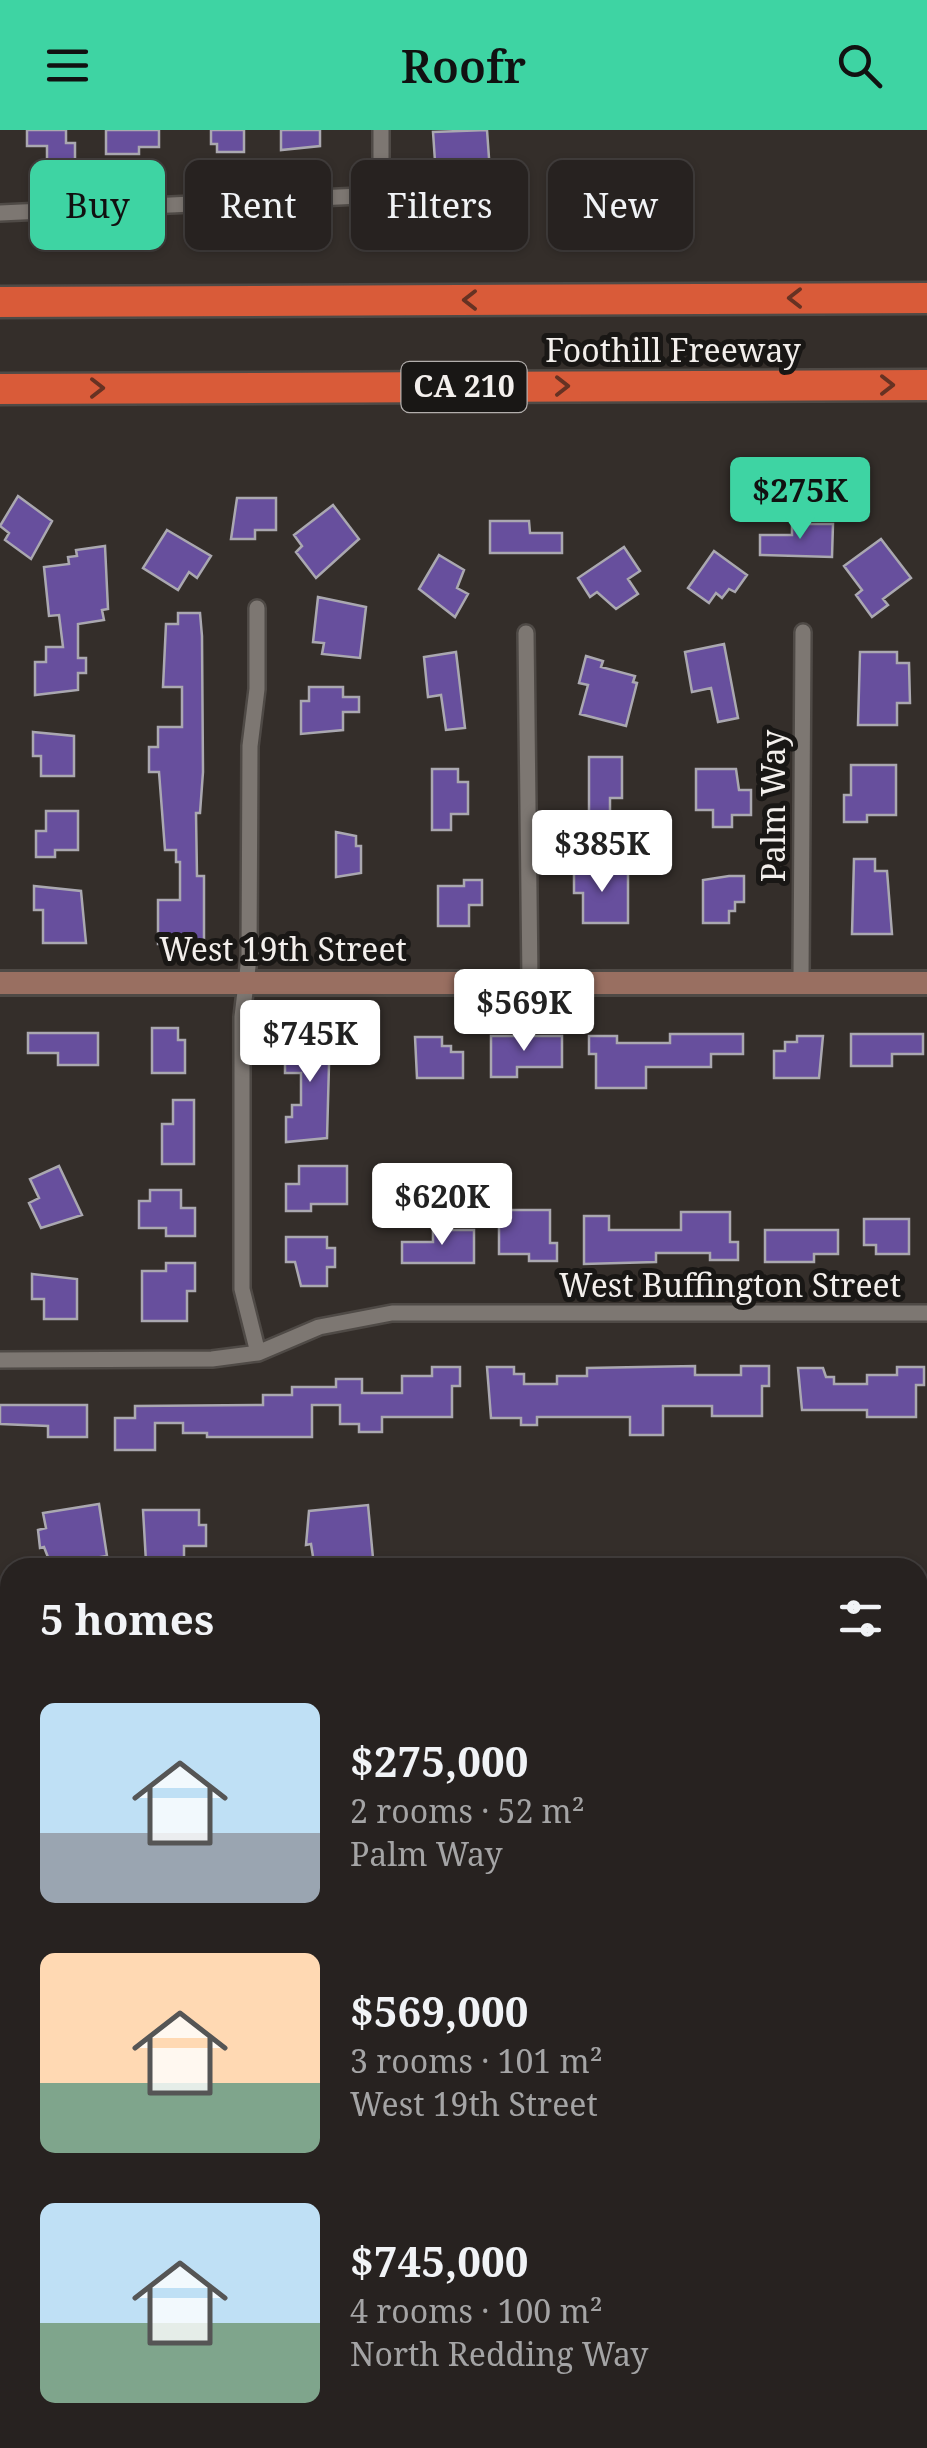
<!DOCTYPE html>
<html lang="en">
<head>
<meta charset="utf-8">
<style>
	body { margin:0; font-family:"Noto Serif",serif; background:#332f2d; color:#f1f3f6; height:100vh; display:flex; flex-direction:column; font-size:38px; white-space:nowrap }
	* { box-sizing:border-box; margin:0 }
	p { font-size:32px; color:#a4a4a5 }
	.icon { flex:none; width:55px; height:55px; fill:none; stroke:currentColor; stroke-width:2; stroke-linecap:round; stroke-linejoin:round }
	.map { position:relative; flex:1; overflow:hidden }
	.drawer { position:absolute; left:0px; top:1428px; width:928px; height:892px; display:flex; flex-direction:column; background:#272220; border-radius:30px 30px 0 0; box-shadow:0 2px 8px #0004,0 0 0 2px #433f3e }
	.drawer>* { flex:none }
	.top-card { position:absolute; left:30px; top:30px; width:868px; height:90px; display:flex; gap:20px }
	.price { position:absolute; translate:-50% -85px; padding:0 22px; border-radius:10px; background:#fff; color:#222; font-size:32px; line-height:65px; filter:drop-shadow(0 2px 5px #0008) }
	.price::after { content:''; position:absolute; left:50%; top:60px; width:30px; height:22px; margin-left:-15px; background:inherit; clip-path:polygon(0 0,100% 0,50% 100%) }
	.price.on { background:#3ed4a3; color:#111 }
	ul { padding:0; list-style:none }
	li { display:flex; align-items:center; gap:30px; height:250px; padding:0 40px }
	li span { display:grid; place-items:center; flex:none; width:280px; height:200px; border-radius:15px; color:#555 }
	li>.icon { margin-inline-start:auto }
	span .icon { width:120px; height:120px; fill:#fffc; stroke-width:1 }
	li b { font-size:42px }
	h2 { display:flex; justify-content:space-between; align-items:center; height:120px; padding:0 40px; font-size:42px }
	.tag { padding:0 35px; border-radius:15px; background:#272220; box-shadow:0 2px 8px #0004,0 0 0 2px #433f3e; font-size:35px; line-height:90px }
	.tag.on { background:#3ed4a3; color:#111 }
	header { display:flex; justify-content:space-between; align-items:center; height:130px; padding:0 40px; background:#3ed4a3; color:#111; font-size:45px; font-weight:600 }
	.map>svg:first-child { display:block }
</style>
</head>
<body>
<header><svg class="icon" aria-label="menu" viewBox="0 0 24 24"><path d="M4 6h16M4 12h16M4 18h16"/></svg>Roofr<svg class="icon" aria-label="search" viewBox="0 0 24 24"><circle cx="10" cy="10" r="6"/><path d="M15 15l6 6"/></svg></header>
<div class="map">
<svg width="927" height="2318" viewBox="0 0 927 2318">
	<rect width="100%" height="100%" fill="#342e2a"/>
	<path fill="#674f9d" stroke="#aaa8b0" stroke-width="2.5" d="M27,0H66V13H75V31H47V16H27Z
		M106,0H159V17H139V24H106Z
		M211,0H244V22H217V14H211Z
		M281,0H320V16L281,20Z
		M487,0L490,42L436,46L433,2Z
		M18,366L52,391L31,429L5,410L9,403L0,396Z
		M237,368H276V400H255V409H231Z
		M333,375L359,409L316,448L296,422L302,416L294,405Z
		M490,391H529L530,403H562V423H490Z
		M792,394H833L832,427L760,425V405H792Z
		M167,400L211,426L197,448L189,442L178,460L143,438Z
		M881,409L911,448L883,469L888,475L872,487L856,465L862,460L844,436Z
		M105,416L108,479L102,480L104,490L78,494V528H86V543H78V560L35,565V532H46V517H63L59,485L49,486L44,437L69,434L68,427L77,426L76,420Z
		M624,417L640,441L628,449L638,464L616,479L597,462L590,467L578,448Z
		M714,421L747,445L735,462L729,459L722,468L716,463L709,473L688,458Z
		M439,425L464,440L457,458L468,464L455,487L419,459Z
		M318,467L366,477L360,528L322,524L324,513L313,512Z
		M178,483H200L202,506L203,642L200,683H196L197,746H204V814H158V770H180V732H176V720H165L159,642H149V617H158V597H182V557H163L166,494H178Z
		M724,514L738,588L718,592L711,558L692,562L685,522Z
		M456,522L465,598L446,600L441,565L428,567L424,527Z
		M860,522H897V533H909L910,573H897V595H858Z
		M586,526L603,531L601,537L635,546L633,552L637,553L626,596L580,584L588,555L579,553Z
		M309,557H343V567H359V582H343V600L301,604V571H309Z
		M33,602L74,606V646H41V626H33Z
		M589,627H622V668H610V703H589Z
		M851,635H896V685H867V692H844V665H851Z
		M432,639H458V652H468V684H451V700H432Z
		M696,639H736L739,660H751V685H732V697H713V680H696Z
		M46,681H78V720H55V727H36V701H46Z
		M336,702L356,706V716H361V743L336,747Z
		M854,729H875V741H887L892,804H852Z
		M574,734H593V742H628V793H583V763H574Z
		M729,746H744V772H735V781H729V793H703V750Z
		M464,750H482V775H469V796H438V756H464Z
		M34,756L81,761L86,813H43V780H34Z
		M152,898H178V910H185V943H152Z
		M298,898H330L327,1008L286,1012V987H292V975H301V943H285V918H298Z
		M28,903H98V935H58V923H28Z
		M670,904H743V924H711V937H646V958H596V924H589V906H617V913H670Z
		M851,904H923V924H892V936H851Z
		M491,906H562V937H517V947H491Z
		M797,906H823L819,948H774V921H785V912H797Z
		M415,907H442V916H451V922H463V948H417Z
		M173,970H194V1034H162V994H173Z
		M59,1036L82,1085L41,1098L29,1073L39,1068L30,1049Z
		M299,1036H347V1074H311V1081H286V1054H299Z
		M150,1060H181V1078H195V1106H166V1098H139V1071H150Z
		M499,1080H550V1113H557V1131H529V1124H499Z
		M681,1082H730V1112H738V1130H710V1123H656V1132L584,1134V1086H609V1100H681Z
		M864,1089H909V1124H876V1115H864Z
		M433,1100H474V1133H402V1112H433Z
		M765,1100H838V1124H814V1132H765Z
		M286,1107H327V1118H335V1137H327V1156H301L295,1132H286Z
		M166,1133H195V1161H187V1191H142V1141H166Z
		M32,1144L77,1149V1189H44V1169H32Z
		M695,1236V1245H741V1236H769V1256H762V1286H712V1276H663V1305H630V1287H537V1295H521V1288H491L487,1237H514V1244H524V1254H557V1246H587V1238Z
		M432,1237H460V1256H452V1287H382V1302H359V1294H340V1275H312V1307H207V1303H183V1293H155V1320H115V1288H135V1276L263,1275V1265H292V1257H336V1249H362V1263H402V1246H432Z
		M897,1237H924V1255H916V1287H867V1280H802L798,1238H823L826,1247H834V1254H867V1245H897Z
		M0,1275H87V1307H48V1296L0,1294Z
		M99,1374L107,1426L51,1435L44,1417L40,1418L38,1400L46,1398L43,1383Z
		M368,1375L373,1428L314,1433L311,1414L306,1415L309,1381Z
		M143,1380H199V1395H206V1416H184V1432H146Z"/>
	<g fill="none" stroke-linecap="round" stroke-linejoin="round">
		<g stroke="#4f4a46" stroke-width="12">
			<path id="lane" d="M0,1756H10"/>
		</g>
		<g stroke="#4f4a46" stroke-width="20">
			<path id="street" d="M0,83L381,65V0
				M257,478V559L250,616L249,828L242,887V1159L258,1223
				M526,503L530,851
				M801,851L803,502
				M0,1230L212,1229L258,1223L319,1197L392,1183H927
				M0,2157H10
				M124,2310V2318
				M390,2310V2318
				M773,2318L777,2310"/>
		</g>
		<g stroke="#4f4a46" stroke-width="28">
			<path id="secondary" d="M0,853H927
				M918,1877H927
				M0,1880H10"/>
		</g>
		<g stroke="#4f4a46" stroke-width="35">
			<path id="highway" d="M0,172L927,168
				M0,259L927,255"/>
		</g>
		<use href="#lane" stroke="#7d7772" stroke-width="8"/>
		<use href="#street" stroke="#7d7772" stroke-width="15"/>
		<use href="#secondary" stroke="#996f61" stroke-width="22"/>
		<use href="#highway" stroke="#d95b39" stroke-width="30"/>
	</g>
	<defs><path id="oneway-chevron" d="M-2-3.5L2.5 0L-2 3.5" fill="none" stroke-width="1.6" stroke-linecap="round" stroke-linejoin="round" transform="scale(2.5)"/></defs>
	<g stroke="#663223">
		<use href="#oneway-chevron" transform="translate(795 168) rotate(180)"/>
		<use href="#oneway-chevron" transform="translate(470 170) rotate(180)"/>
		<use href="#oneway-chevron" transform="translate(887 255)"/>
		<use href="#oneway-chevron" transform="translate(562 256)"/>
		<use href="#oneway-chevron" transform="translate(97 258)"/>
	</g>
	<g text-anchor="middle" stroke-width="10" stroke-linejoin="round" paint-order="stroke">
		<rect fill="#191715" stroke="#b2aeac" stroke-width="2.5" x="401.5" y="232" width="125" height="50" rx="8"/>
		<g font-size="30" font-weight="bold" fill="#f3efec">
			<text x="464" y="267">CA 210</text>
		</g>
		<g font-size="32" fill="#f3efec" stroke="#191715">
			<text x="673" y="232">Foothill Freeway</text>
			<text transform="translate(774 676) rotate(-90)" y="11">Palm Way</text>
			<text x="283" y="831">West 19th Street</text>
			<text x="730" y="1167">West Buffington Street</text>
		</g>
	</g>
</svg>
<b class="price on" style="left:800px;top:412px">$275K</b>
<b class="price" style="left:602px;top:765px">$385K</b>
<b class="price" style="left:524px;top:924px">$569K</b>
<b class="price" style="left:310px;top:955px">$745K</b>
<b class="price" style="left:442px;top:1118px">$620K</b>
<div class="top-card">
<a class="tag on">Buy</a>
<a class="tag">Rent</a>
<a class="tag">Filters</a>
<a class="tag">New</a>
</div>
<section class="drawer">
<h2>5 homes<svg class="icon" aria-label="filters" viewBox="0 0 24 24"><path d="M4 7h16M4 17h16"/><circle cx="9" cy="7" r="2"/><circle cx="15" cy="17" r="2"/></svg></h2>
<ul>
<li><span style="background:linear-gradient(#bfe0f5 65%,#9aa5b1 0)"><svg class="icon" aria-label="home" viewBox="0 0 24 24"><path d="M3 11l9-7 9 7M6 9v11h12V9"/></svg></span><div><b>$275,000</b><p>2 rooms · 52 m²</p><p>Palm Way</p></div></li>
<li><span style="background:linear-gradient(#ffd9b3 65%,#7fa58c 0)"><svg class="icon" aria-label="home" viewBox="0 0 24 24"><path d="M3 11l9-7 9 7M6 9v11h12V9"/></svg></span><div><b>$569,000</b><p>3 rooms · 101 m²</p><p>West 19th Street</p></div></li>
<li><span style="background:linear-gradient(#bfe0f5 60%,#7fa58c 0)"><svg class="icon" aria-label="home" viewBox="0 0 24 24"><path d="M3 11l9-7 9 7M6 9v11h12V9"/></svg></span><div><b>$745,000</b><p>4 rooms · 100 m²</p><p>North Redding Way</p></div></li>
</ul>
</section>
</div>
</body>
</html>
